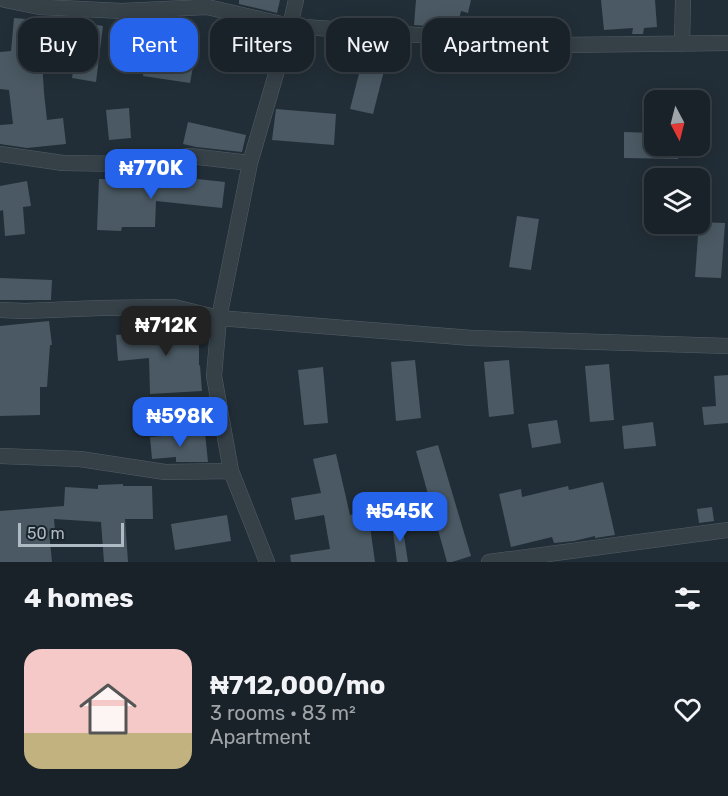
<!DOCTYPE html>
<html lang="en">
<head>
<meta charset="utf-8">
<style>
	body { margin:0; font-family:Rubik,sans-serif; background:#272f35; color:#f1f3f6; height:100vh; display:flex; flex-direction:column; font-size:22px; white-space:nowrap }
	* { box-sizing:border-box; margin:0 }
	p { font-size:20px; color:#9fa4a8 }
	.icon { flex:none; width:33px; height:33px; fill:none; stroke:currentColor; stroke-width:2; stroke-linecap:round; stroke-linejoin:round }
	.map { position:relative; height:562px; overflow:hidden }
	.panel { display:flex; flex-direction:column; background:#1a2229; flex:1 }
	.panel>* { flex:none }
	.top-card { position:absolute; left:18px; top:18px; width:693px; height:54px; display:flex; gap:12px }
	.needle { width:39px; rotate:173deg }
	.controls { position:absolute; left:644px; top:90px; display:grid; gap:12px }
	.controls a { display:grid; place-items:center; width:66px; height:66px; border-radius:12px; background:#1a2229; box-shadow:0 3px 15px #0003,0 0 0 2px #383f46; font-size:30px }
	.scale { position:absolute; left:18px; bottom:15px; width:106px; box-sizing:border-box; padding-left:6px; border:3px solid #afbbc4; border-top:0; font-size:16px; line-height:21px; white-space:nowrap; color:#afbbc4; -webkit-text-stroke:4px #1a242c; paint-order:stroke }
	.price { position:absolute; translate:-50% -51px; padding:0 14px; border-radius:12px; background:#2563eb; color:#fff; font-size:20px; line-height:39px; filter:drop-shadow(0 2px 3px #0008) }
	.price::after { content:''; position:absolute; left:50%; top:36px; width:18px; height:14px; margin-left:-9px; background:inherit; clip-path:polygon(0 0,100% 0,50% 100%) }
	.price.on { background:#222; color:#fff }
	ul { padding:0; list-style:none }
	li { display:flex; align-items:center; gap:18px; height:150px; padding:0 24px }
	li+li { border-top:2px solid #383f46 }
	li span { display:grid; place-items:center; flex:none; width:168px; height:120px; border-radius:18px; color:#555 }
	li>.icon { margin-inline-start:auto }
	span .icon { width:72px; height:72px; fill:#fffc; stroke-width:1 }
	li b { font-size:26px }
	h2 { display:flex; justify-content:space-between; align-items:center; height:72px; padding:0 24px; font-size:26px }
	.chip { padding:0 21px; border-radius:18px; background:#1a2229; box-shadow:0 3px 15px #0003,0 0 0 2px #383f46; font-size:21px; line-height:54px }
	.chip.on { background:#2563eb; color:#fff }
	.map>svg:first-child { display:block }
</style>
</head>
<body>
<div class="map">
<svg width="728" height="562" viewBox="0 0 728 562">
	<rect width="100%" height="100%" fill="#222e37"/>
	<path fill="#4a5963" d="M239,0H280L277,13L239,4Z
		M416,0H471L468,13L461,11L458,24L438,20V27L414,25Z
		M601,0H655L657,27L644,28L643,34H632L633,28L604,30Z
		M14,18L52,21L51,45L41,44L44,93L47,120L63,118L66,144L27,148L0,144V125L13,124L9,90L0,89V52L11,51Z
		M80,22L103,26L96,82L72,78Z
		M148,40L176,44V47L196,51L190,83L143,76Z
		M364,54L387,59L373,114L350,109Z
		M129,108L131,138L109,140L106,110Z
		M276,109L336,114L334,145L272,140Z
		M188,122L246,135L242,152L196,147L183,144Z
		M624,132L654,133V146H678V159L624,158Z
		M169,176L225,182L222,208L156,201L155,227H122L121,231L97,230L99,179L168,181Z
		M27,181L31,206L23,207L25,234L5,236L3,210L0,211V186Z
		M517,216L539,219L531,270L509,267Z
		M699,222L725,223L721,278L695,277Z
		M0,278L52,280L51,300H0Z
		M49,321L52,345H50L47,387H40V415L0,416V326Z
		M147,325L199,326V366L200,365L202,391L150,394L149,358L118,361L116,335L147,332Z
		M415,360L421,418L396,421L391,362Z
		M509,360L514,414L489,417L484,362Z
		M609,364L614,420L590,422L585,366Z
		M323,367L328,423L304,425L298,370Z
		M728,375V423L704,425L702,407L716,406L714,376Z
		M557,420L561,443L532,448L528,424Z
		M653,422L656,446L624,449L622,426Z
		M205,433L208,462H176V457L152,459L150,437Z
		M438,445L471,556L452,562H447L416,451Z
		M336,454L350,515L368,512L375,562H291L290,555L330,549L324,515L295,520L291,498L321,493L313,459Z
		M603,482L615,535L595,538V536L574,541L554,543L552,537L511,547L499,494L521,489L522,497L568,486L569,490Z
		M123,484V486H152L153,519H125L128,562H104L101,522L54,519L55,531H49L52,562H0V511L64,506L65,487L98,489V485Z
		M712,507L714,521L699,523L697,509Z
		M227,515L231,541L175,550L171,524Z
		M402,523L408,562H397L392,524Z"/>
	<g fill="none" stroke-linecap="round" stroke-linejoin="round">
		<g stroke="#525e65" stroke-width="16">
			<path id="minor" d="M5,0L40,7L122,11L207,7L290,26L561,45L728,43
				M682,44L683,0
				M0,154L63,163L127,164L190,156L250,163
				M0,310L25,311L100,308L174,307L219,318L472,338L728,346
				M0,456L80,459L165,472L231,471
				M267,562L231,471L214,376L219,318L250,163L290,26L296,0
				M489,562L728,530"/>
		</g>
		<use href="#minor" stroke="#354047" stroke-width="15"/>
	</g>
</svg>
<div class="controls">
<a><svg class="needle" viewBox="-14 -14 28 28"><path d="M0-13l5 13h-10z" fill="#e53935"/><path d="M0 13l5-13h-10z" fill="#9fa4a8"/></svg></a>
<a><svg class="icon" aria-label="layers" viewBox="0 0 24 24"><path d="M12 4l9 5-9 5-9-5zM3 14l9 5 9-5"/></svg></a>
</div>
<div class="scale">50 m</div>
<b class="price" style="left:151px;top:200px">₦770K</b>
<b class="price on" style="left:166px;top:357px">₦712K</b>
<b class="price" style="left:180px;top:448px">₦598K</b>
<b class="price" style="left:400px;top:543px">₦545K</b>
<div class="top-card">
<a class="chip">Buy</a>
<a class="chip on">Rent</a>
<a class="chip">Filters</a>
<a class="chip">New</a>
<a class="chip">Apartment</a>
</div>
</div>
<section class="panel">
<h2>4 homes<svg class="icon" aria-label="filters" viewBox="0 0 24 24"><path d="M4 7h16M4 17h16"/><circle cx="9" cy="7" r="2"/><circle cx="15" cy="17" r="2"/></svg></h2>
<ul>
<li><span style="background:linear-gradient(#f6c9c9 70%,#c2b280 0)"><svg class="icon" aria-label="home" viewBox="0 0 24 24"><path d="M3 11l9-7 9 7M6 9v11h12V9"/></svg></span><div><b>₦712,000/mo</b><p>3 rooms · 83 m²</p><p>Apartment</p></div><svg class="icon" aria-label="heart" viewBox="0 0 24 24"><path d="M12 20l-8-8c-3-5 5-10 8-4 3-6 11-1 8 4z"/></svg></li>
</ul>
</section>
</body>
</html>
